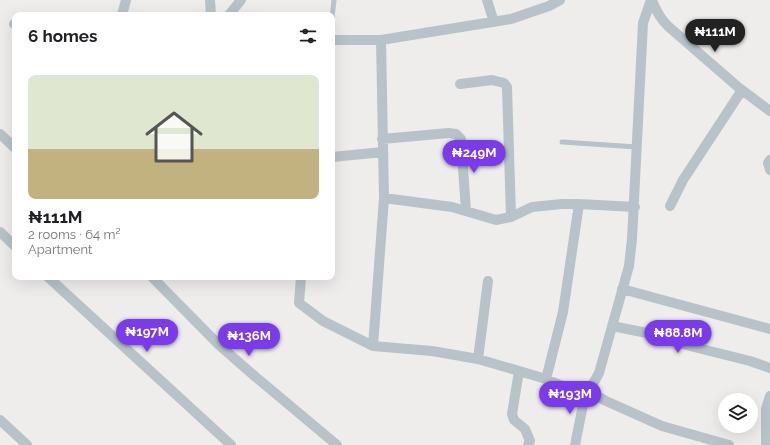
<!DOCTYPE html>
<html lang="en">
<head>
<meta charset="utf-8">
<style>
	body { margin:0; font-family:Raleway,sans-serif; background:#f2f2f2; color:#202124; height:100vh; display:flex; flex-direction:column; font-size:15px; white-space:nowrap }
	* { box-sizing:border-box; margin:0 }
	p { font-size:13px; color:#757577 }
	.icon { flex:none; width:22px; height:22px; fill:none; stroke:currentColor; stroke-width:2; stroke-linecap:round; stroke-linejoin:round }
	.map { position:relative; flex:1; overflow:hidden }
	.details { position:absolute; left:12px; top:12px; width:323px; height:268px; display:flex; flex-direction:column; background:#fff; border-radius:8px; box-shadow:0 4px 16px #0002 }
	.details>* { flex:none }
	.tools { position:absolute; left:718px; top:393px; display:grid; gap:8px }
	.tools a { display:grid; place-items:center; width:40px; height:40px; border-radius:50%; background:#fff; box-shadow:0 4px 16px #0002; font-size:20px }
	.price { position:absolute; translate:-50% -34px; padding:0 9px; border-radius:14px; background:#7c3aed; color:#fff; font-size:13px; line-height:26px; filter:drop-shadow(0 1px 2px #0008) }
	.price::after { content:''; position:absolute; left:50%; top:24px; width:12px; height:9px; margin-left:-6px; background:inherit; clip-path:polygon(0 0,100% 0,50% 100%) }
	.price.on { background:#222; color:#fff }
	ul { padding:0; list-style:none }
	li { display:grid; align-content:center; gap:8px; height:212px; padding:0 16px }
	li span { display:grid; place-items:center; height:124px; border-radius:8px; color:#555 }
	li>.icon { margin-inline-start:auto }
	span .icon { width:72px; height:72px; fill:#fffc; stroke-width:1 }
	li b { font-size:17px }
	h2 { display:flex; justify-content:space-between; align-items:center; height:48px; padding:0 16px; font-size:17px }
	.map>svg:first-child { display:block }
</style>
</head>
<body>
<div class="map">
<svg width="770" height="445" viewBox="0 0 770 445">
	<rect width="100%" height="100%" fill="#efecec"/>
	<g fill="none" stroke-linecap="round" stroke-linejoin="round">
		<path stroke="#b7c3c8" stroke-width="5" d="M332,18L334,0
			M562,142L637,147"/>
		<path stroke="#b7c3c8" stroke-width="10" d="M210,0L211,15
			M487,0L494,22
			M652,0C656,11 660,19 669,27L738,87L770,111
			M122,15L126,0
			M229,15L241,0
			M14,24H15
			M332,40H381L511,19L549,6L560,0
			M460,84L492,80L504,83L507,87L511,217
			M0,134L15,148
			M382,139L449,133L456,134L461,139L466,211
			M332,157L383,152
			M770,160L768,163L770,170
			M384,198L452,207L496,220L511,217L532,207L562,204H579L635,207
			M670,206L683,180L742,90
			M0,232L15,246
			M48,277L231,445
			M152,277L219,345L251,373L337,445
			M301,277L299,303L323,321L373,346L432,351L478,359L546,379L577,392L586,390L593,384L599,373L629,266L632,239L643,23L651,0
			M622,289L770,329
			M612,326L652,334L690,346L750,361L770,368
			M373,346L384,198L381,40
			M478,359L488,281
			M519,371L512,414L514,420L525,429L530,441L528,445
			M546,379L563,312L579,204
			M0,420L27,445
			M575,445L586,390L606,401L662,426L729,445
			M766,445V409L770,396"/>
	</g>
</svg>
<div class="tools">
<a><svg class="icon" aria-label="layers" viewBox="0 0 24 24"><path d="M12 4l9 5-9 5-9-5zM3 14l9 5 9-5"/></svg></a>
</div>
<b class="price on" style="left:715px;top:53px">₦111M</b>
<b class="price" style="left:474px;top:174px">₦249M</b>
<b class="price" style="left:147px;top:353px">₦197M</b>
<b class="price" style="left:678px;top:354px">₦88.8M</b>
<b class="price" style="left:249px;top:357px">₦136M</b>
<b class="price" style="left:570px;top:415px">₦193M</b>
<section class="details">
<h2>6 homes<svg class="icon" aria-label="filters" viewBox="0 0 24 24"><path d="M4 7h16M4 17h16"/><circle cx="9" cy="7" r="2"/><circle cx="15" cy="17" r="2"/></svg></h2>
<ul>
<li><span style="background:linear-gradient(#dfe7d0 60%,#c2b280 0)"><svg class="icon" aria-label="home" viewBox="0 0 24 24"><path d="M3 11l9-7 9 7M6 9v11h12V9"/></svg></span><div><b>₦111M</b><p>2 rooms · 64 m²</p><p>Apartment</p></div></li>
</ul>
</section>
</div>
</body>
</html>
